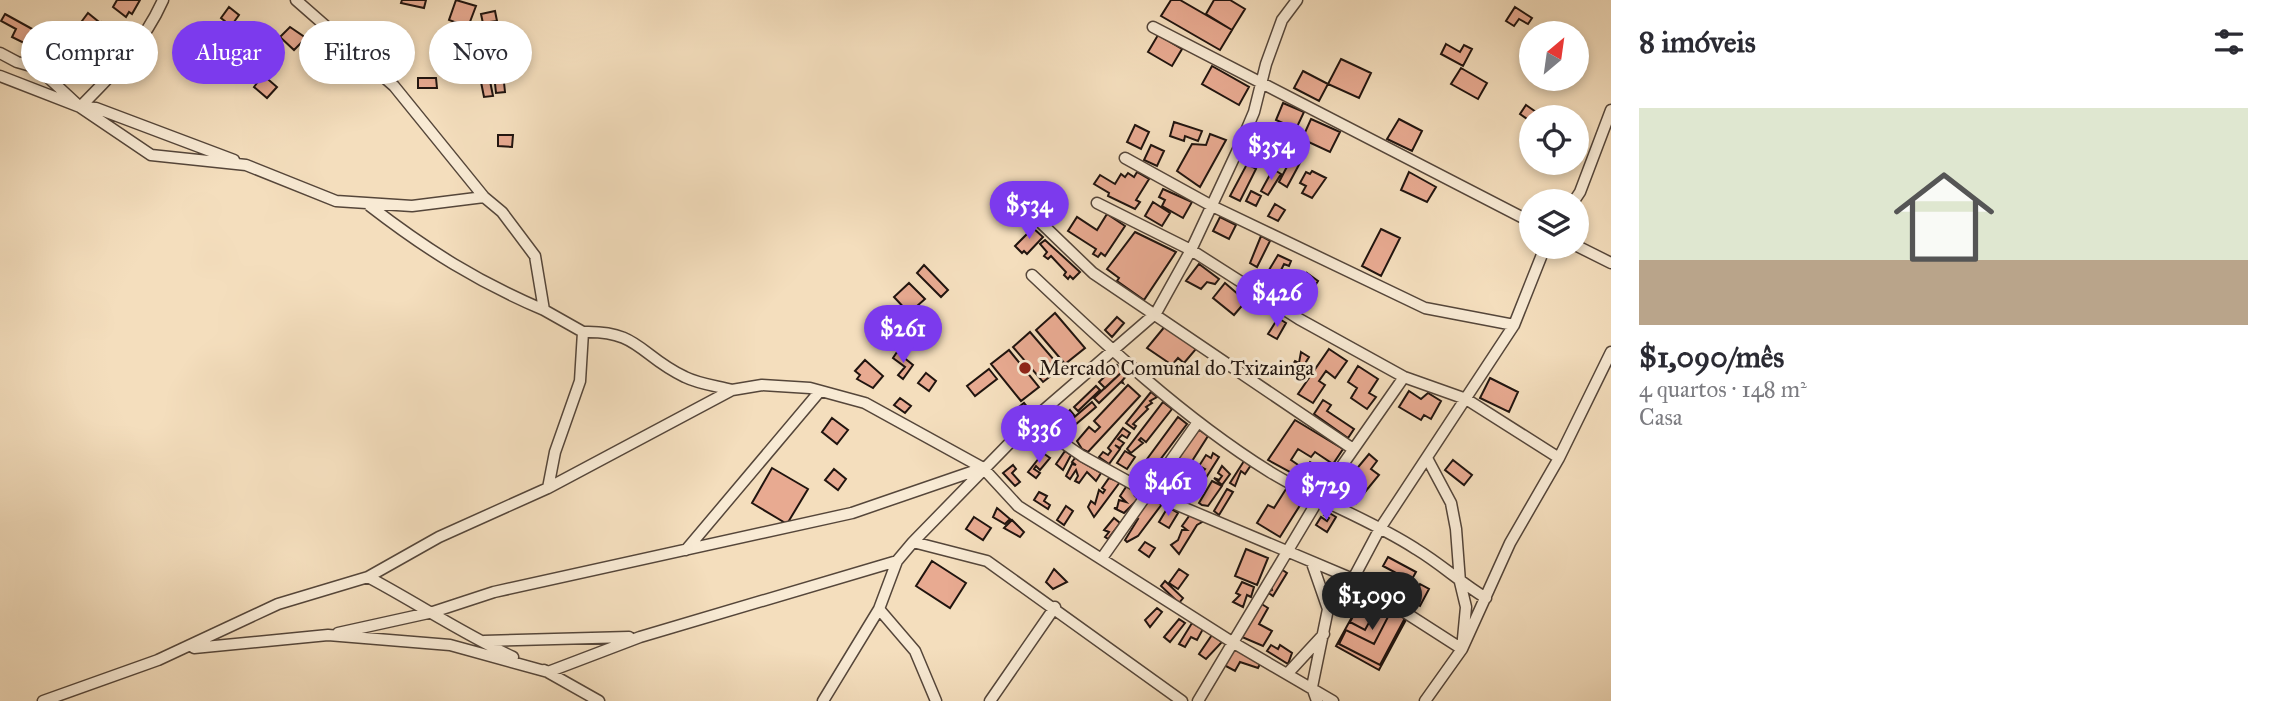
<!DOCTYPE html>
<html lang="pt">
<head>
<meta charset="utf-8">
<style>
	body { margin:0; font-family:"IM FELL Great Primer",serif; background:#f7f7f7; color:#2b2b33; height:100vh; display:flex; flex-direction:column; font-size:26px; white-space:nowrap }
	* { box-sizing:border-box; margin:0 }
	p { font-size:23px; color:#7c7c81 }
	.icon { flex:none; width:38px; height:38px; fill:none; stroke:currentColor; stroke-width:2; stroke-linecap:round; stroke-linejoin:round }
	.map { position:relative; flex:1; overflow:hidden }
	.sheet { display:flex; flex-direction:column; background:#fff; width:665px }
	.sheet>* { flex:none }
	.hud { position:absolute; left:21px; top:21px; width:665px; height:63px; display:flex; gap:14px }
	.needle { width:46px; rotate:29deg }
	.tools { position:absolute; left:1519px; top:21px; display:grid; gap:14px }
	.tools a { display:grid; place-items:center; width:70px; height:70px; border-radius:50%; background:#fff; box-shadow:0 4px 10px #0003; font-size:35px }
	.price { position:absolute; translate:-50% -60px; padding:0 16px; border-radius:24px; background:#7c3aed; color:#fff; font-size:23px; line-height:46px; filter:drop-shadow(0 2px 4px #0008) }
	.price::after { content:''; position:absolute; left:50%; top:42px; width:21px; height:16px; margin-left:-10px; background:inherit; clip-path:polygon(0 0,100% 0,50% 100%) }
	.price.on { background:#222; color:#fff }
	ul { padding:0; list-style:none }
	li { display:grid; align-content:center; gap:14px; height:371px; padding:0 28px }
	li span { display:grid; place-items:center; height:217px; border-radius:0px; color:#555 }
	li>.icon { margin-inline-start:auto }
	span .icon { width:126px; height:126px; fill:#fffc; stroke-width:1 }
	li b { font-size:30px }
	h2 { display:flex; justify-content:space-between; align-items:center; height:84px; padding:0 28px; font-size:30px }
	.pill { padding:0 24px; border-radius:32px; background:#fff; box-shadow:0 4px 10px #0003; font-size:24px; line-height:63px }
	.pill.on { background:#7c3aed; color:#fff }
	main { display:flex; flex:1; min-height:0 }
	.map>svg:first-child { display:block }
</style>
</head>
<body>
<main>
<div class="map">
<svg width="1611" height="701" viewBox="0 0 1611 701">
	<rect width="100%" height="100%" fill="#f4debd"/>
	<filter id="stains"><feTurbulence type="fractalNoise" baseFrequency=".00286" numOctaves="4"/><feColorMatrix values="0 0 0 0 .2 0 0 0 0 .09 0 0 0 0 .02 0 0 0 .5 -.17"/></filter>
	<radialGradient id="worn" r=".72"><stop offset=".6" stop-color="#630" stop-opacity="0"/><stop offset="1" stop-color="#630" stop-opacity=".3"/></radialGradient>
	<path fill="#e8aa91" stroke="#20140f" stroke-width="2" d="M117,0H140L132,14L129,12L126,17L113,7Z
		M402,0H426L424,8L401,3Z
		M456,0L476,6L468,27L449,20Z
		M1171,0H1180L1232,30L1220,50L1161,16Z
		M1214,0H1230L1245,9L1232,30L1206,14Z
		M229,7L239,15L231,26L221,18Z
		M1515,7L1532,18L1528,24L1519,19L1514,26L1506,21Z
		M495,11L497,21L489,22L491,31L485,33L481,14Z
		M88,13L99,22L90,34L79,25Z
		M5,14L34,30L26,44L12,37L16,29L1,21Z
		M102,22L117,31L108,45L103,42L99,48L90,42Z
		M290,27L306,38L294,50L280,37Z
		M1158,35L1182,49L1172,66L1148,52Z
		M232,42L245,52L235,65L230,62L235,55L227,49Z
		M1446,44L1460,52L1464,45L1472,49L1463,66L1441,54Z
		M481,48V63L469,64L468,49Z
		M1341,59L1371,73L1359,98L1328,84Z
		M451,62L466,63V72L451,71Z
		M1212,66L1249,87L1239,105L1202,84Z
		M1461,68L1487,83L1478,99L1451,84Z
		M1303,71L1328,84L1319,101L1294,88Z
		M503,73L505,92L496,93L494,74Z
		M263,75L277,87L267,98L254,87Z
		M418,78H436L437,88H418Z
		M490,81L493,96L484,97L481,82Z
		M1283,103L1304,112L1296,129L1276,120Z
		M1526,105L1536,112L1530,121L1520,114Z
		M1311,119L1340,132L1330,152L1302,139Z
		M1399,119L1422,131L1412,151L1387,139Z
		M1174,122L1202,131L1198,141L1185,136L1184,141L1170,136Z
		M1135,125L1149,132L1141,149L1127,142Z
		M1210,134L1226,140L1200,187L1177,171L1192,144L1206,145Z
		M498,135H513L512,147L498,146Z
		M1264,144L1269,147L1262,159L1254,153L1256,146L1261,149Z
		M1151,145L1164,151L1157,166L1144,160Z
		M1292,157L1301,161L1287,187L1279,182Z
		M1247,164L1256,169L1240,201L1230,196Z
		M1273,169L1281,174L1268,195L1261,191Z
		M1312,171L1326,178L1312,198L1302,193L1306,186L1300,183L1306,172L1310,174Z
		M1137,172L1149,179L1136,200L1140,202L1135,209L1108,196L1109,193L1094,184L1100,175L1115,184L1121,174L1125,177L1128,173L1134,177Z
		M1409,172L1436,187L1427,202L1401,190Z
		M1163,189L1192,202L1183,218L1162,206L1165,200L1159,197Z
		M1251,191L1261,196L1256,206L1246,201Z
		M1153,202L1170,213L1162,226L1145,216Z
		M1275,204L1285,210L1278,221L1268,216Z
		M1107,214L1125,226L1105,256L1101,253L1098,257L1093,254L1096,249L1068,231L1077,217L1097,230Z
		M1220,217L1236,225L1229,239L1213,231Z
		M1033,228L1043,237L1027,254L1024,251L1022,253L1015,246Z
		M1381,229L1400,238L1381,276L1362,266Z
		M1135,232L1176,252L1144,300L1117,281L1119,278L1107,269Z
		M1261,236L1270,241L1257,267L1250,263Z
		M1045,240L1080,272L1073,279L1070,276L1068,279L1064,275L1066,272L1051,256L1048,259L1044,256L1047,252L1040,244Z
		M1278,255L1291,261L1289,266L1284,264L1271,291L1260,285Z
		M1199,264L1219,279L1215,284L1207,282L1201,289L1186,281Z
		M924,265L948,290L941,297L917,273Z
		M1307,273L1318,281L1303,304L1291,296L1300,284L1303,286Z
		M1288,275L1300,282L1287,303L1278,297Z
		M909,283L925,299L909,313L894,297Z
		M1225,283L1246,301L1234,315L1213,298Z
		M1055,313L1085,348L1065,364L1036,330Z
		M1117,317L1124,323L1112,337L1105,330Z
		M1278,318L1286,323L1277,339L1268,334Z
		M1166,325L1196,349L1184,363L1178,358L1172,365L1147,348Z
		M1030,332L1061,368L1043,382L1013,347Z
		M1329,349L1347,361L1335,378L1326,371L1319,381L1325,385L1313,403L1298,394Z
		M1009,350L1039,387L1021,401L991,364Z
		M897,352L913,365L903,379L898,375L905,367L893,358Z
		M1301,352L1309,357L1298,375L1290,369L1295,361L1299,363Z
		M865,360L883,376L873,388L857,379L860,375L855,371Z
		M1117,365L1123,371L1105,388L1099,382Z
		M1358,366L1378,379L1369,393L1376,397L1367,409L1351,398L1357,388L1348,382Z
		M989,369L997,379L975,396L967,386Z
		M1123,371L1127,375L1122,381L1123,383L1121,382L1099,403L1094,398Z
		M926,373L936,381L929,391L918,383Z
		M1490,378L1518,392L1509,412L1480,398Z
		M1128,385L1140,396L1088,452L1082,449L1077,441L1089,427L1095,432L1100,427L1094,421Z
		M1096,386L1100,390L1078,411L1074,407Z
		M1409,391L1421,399L1428,393L1441,401L1431,419L1424,415L1421,420L1399,407Z
		M1151,392L1157,397L1150,401L1152,403L1146,407L1148,409L1133,424L1136,426L1134,429L1126,423Z
		M900,398L911,406L905,413L894,405Z
		M1323,400L1331,405L1327,411L1354,429L1348,438L1314,414Z
		M1092,402L1096,407L1075,425L1071,420Z
		M1163,402L1172,409L1146,442L1141,438L1139,440L1143,443L1131,453L1127,449Z
		M1024,403L1029,409L1014,421L1009,415Z
		M1070,410L1074,415L1066,423L1071,428L1067,432L1057,422Z
		M1178,417L1187,424L1157,464L1160,467L1147,483L1136,474Z
		M832,418L848,430L837,444L822,432Z
		M1295,420L1343,449L1333,464L1315,452L1311,457L1298,449L1291,460L1304,469L1299,477L1268,460Z
		M1123,428L1130,433L1127,438L1122,435L1118,439L1124,443L1120,448L1115,445L1120,449L1109,464L1099,457L1103,452L1108,455L1111,451L1108,448Z
		M1198,429L1208,436L1171,494L1160,487L1169,473L1173,475L1175,473L1171,470Z
		M1034,439L1039,443L1042,439L1047,443L1040,453L1029,445Z
		M1065,451L1071,455L1063,470L1056,464Z
		M1125,451L1135,457L1127,469L1117,463Z
		M1043,453L1050,458L1040,470L1036,466L1034,469L1040,473L1036,478L1028,472Z
		M1213,453L1219,457L1197,492L1192,488L1189,500L1181,496L1197,470L1202,473L1205,469L1199,466L1206,455L1211,458Z
		M1369,454L1377,461L1371,469L1379,475L1356,503L1339,490Z
		M1075,458L1101,473L1096,481L1087,472L1079,483L1075,481L1078,476L1076,470L1070,479L1066,476L1072,464L1076,465L1072,462Z
		M1453,460L1472,475L1464,485L1445,470Z
		M1244,461L1251,465L1245,474L1241,471L1235,486L1230,483Z
		M1310,462L1325,471L1321,477L1324,481L1317,485L1301,476Z
		M1013,465L1016,469L1012,473L1020,482L1015,486L1003,473Z
		M1222,466L1230,474L1222,485L1214,478L1219,480L1222,476L1218,473Z
		M772,468L808,489L787,524L752,503Z
		M834,469L846,479L838,490L825,480Z
		M1109,478L1120,482L1094,517L1088,507L1091,501L1095,504L1099,490L1103,493L1105,490L1102,488Z
		M1212,481L1222,486L1208,506L1202,505L1199,503Z
		M1128,484L1141,494H1137L1138,498L1134,495L1138,499L1124,513L1114,508H1117L1119,500L1126,502L1120,496Z
		M1227,489L1233,492L1219,515L1214,511Z
		M1286,489L1304,499L1280,537L1257,523L1268,505L1274,508Z
		M1039,492L1047,496L1044,501L1050,505L1048,509L1034,500Z
		M1151,497L1162,504L1138,536L1127,542L1125,540L1138,519L1136,518Z
		M1066,506L1073,511L1064,525L1057,520Z
		M1168,507L1178,513L1169,528L1159,522Z
		M997,508L1010,519L1005,524L993,517Z
		M1326,511L1336,517L1327,532L1316,525L1321,517L1327,521L1329,518L1324,515Z
		M1192,512L1204,521L1197,525L1179,554L1171,545L1178,540L1182,530H1187L1182,526Z
		M974,517L991,528L983,540L966,529Z
		M1114,518L1120,523L1108,539L1105,537L1109,532L1104,530Z
		M1012,520L1024,532L1020,537L1004,528Z
		M1145,542L1155,548L1149,557L1139,550Z
		M1246,549L1268,558L1257,585L1235,576Z
		M1388,557L1416,572L1411,581L1383,566Z
		M932,561L966,583L950,608L916,586Z
		M1054,569L1067,582L1053,589L1046,582Z
		M1179,569L1188,575L1178,589L1169,583Z
		M1281,569L1287,573L1273,596L1267,592L1272,590L1271,586Z
		M1165,581L1183,598L1179,603L1161,586Z
		M1242,582L1254,587L1251,597L1247,595L1243,607L1233,602L1240,595L1236,593Z
		M1420,584L1429,589L1420,606L1411,601Z
		M1364,595L1407,618L1379,670L1336,646Z
		M1364,596L1379,604L1365,630L1350,622Z
		M1260,603L1268,608L1259,624L1272,631L1263,646L1242,637Z
		M1157,608L1162,612L1150,627L1145,620Z
		M1391,611L1405,618L1380,665L1339,644L1346,630L1374,644Z
		M1179,619L1185,623L1170,642L1164,637Z
		M1192,623L1203,629L1197,640L1191,637L1185,647L1179,644Z
		M1212,635L1222,642L1206,659L1199,654Z
		M1236,645L1260,664L1258,668L1240,662L1235,671L1224,665Z
		M1271,645L1278,649L1280,645L1292,653L1288,664L1267,651Z"/>
	<g fill="none" stroke-linecap="round" stroke-linejoin="round">
		<g stroke="#55463a" stroke-width="13">
			<path id="minor" d="M1153,27L1531,222
				M0,53L17,62L38,68L80,107L96,108L234,160
				M0,76L80,107L151,155L246,165L336,201L412,206L484,197
				M80,107C113,74 144,43 163,0
				M1125,158L1212,206L1425,308L1514,325
				M1574,201L1580,192L1611,110
				M1097,203L1191,250L1299,319L1404,377L1466,399L1559,458
				M370,206C427,250 478,282 544,310
				M1040,222L1093,273L1353,449
				M1577,246L1611,263
				M1032,275C1107,346 1182,417 1270,472C1317,501 1370,519 1416,549C1441,564 1461,583 1486,598
				M583,332C639,330 640,356 685,377C699,384 717,386 732,390
				M1031,421L1082,456L1149,493L1353,579L1462,649L1466,607L1460,582L1456,529L1451,503L1427,458
				M548,488L732,390L762,385L810,388L865,403L983,468L1018,506L1232,642L1333,701
				M913,542L987,561L1182,701
				M686,550L820,391
				M1102,558L1198,422
				M1312,563L1328,609L1312,687L1317,701
				M368,577C417,603 463,634 513,657
				M1353,579L1379,530L1514,325L1545,247
				M879,609L915,651L936,701
				M338,633L433,612L494,592L852,513L980,469
				M484,641L629,637
				M194,648L328,635L450,645L548,672L640,637L897,561
				M544,670L599,701
				M1288,673L1324,634
				M43,701L158,660L278,604L368,577L439,537L548,488L555,452L580,381L583,332L544,310L535,256L502,212L484,197L394,86L296,0
				M823,701L879,609L897,561L913,542L1031,421L1156,313L1191,250L1240,145L1254,112L1266,64L1282,20L1297,0
				M990,701L1055,607
				M1198,701L1318,500L1404,377
				M1425,701L1462,649L1510,543L1559,458L1611,352"/>
		</g>
		<use href="#minor" stroke="#f8ead4" stroke-width="10"/>
	</g>
	<circle fill="#8f2418" stroke="#f8ead4" stroke-width="2.5" cx="1025" cy="368" r="7"/>
	<g text-anchor="middle" stroke-width="6" stroke-linejoin="round" paint-order="stroke">
		<g font-size="21" fill="#20140f" stroke="#f8ead4" text-anchor="start">
			<text x="1039" y="375">Mercado Comunal do Txizainga</text>
		</g>
	</g>
	<rect width="100%" height="100%" filter="url(#stains)"/>
	<rect width="100%" height="100%" fill="url(#worn)"/>
</svg>
<div class="tools">
<a><svg class="needle" viewBox="-14 -14 28 28"><path d="M0-13l5 13h-10z" fill="#e53935"/><path d="M0 13l5-13h-10z" fill="#7c7c81"/></svg></a>
<a><svg class="icon" aria-label="locate" viewBox="0 0 24 24"><circle cx="12" cy="12" r="6"/><path d="M12 2v4M12 18v4M2 12h4M18 12h4"/></svg></a>
<a><svg class="icon" aria-label="layers" viewBox="0 0 24 24"><path d="M12 4l9 5-9 5-9-5zM3 14l9 5 9-5"/></svg></a>
</div>
<b class="price" style="left:1271px;top:182px">$354</b>
<b class="price" style="left:1029px;top:241px">$534</b>
<b class="price" style="left:1277px;top:329px">$426</b>
<b class="price" style="left:903px;top:365px">$261</b>
<b class="price" style="left:1039px;top:465px">$336</b>
<b class="price" style="left:1168px;top:518px">$461</b>
<b class="price" style="left:1326px;top:522px">$729</b>
<b class="price on" style="left:1372px;top:632px">$1,090</b>
<div class="hud">
<a class="pill">Comprar</a>
<a class="pill on">Alugar</a>
<a class="pill">Filtros</a>
<a class="pill">Novo</a>
</div>
</div>
<section class="sheet">
<h2>8 imóveis<svg class="icon" aria-label="filters" viewBox="0 0 24 24"><path d="M4 7h16M4 17h16"/><circle cx="9" cy="7" r="2"/><circle cx="15" cy="17" r="2"/></svg></h2>
<ul>
<li><span style="background:linear-gradient(#dfe7d0 70%,#b9a48a 0)"><svg class="icon" aria-label="home" viewBox="0 0 24 24"><path d="M3 11l9-7 9 7M6 9v11h12V9"/></svg></span><div><b>$1,090/mês</b><p>4 quartos · 148 m²</p><p>Casa</p></div></li>
</ul>
</section>
</main>
</body>
</html>
